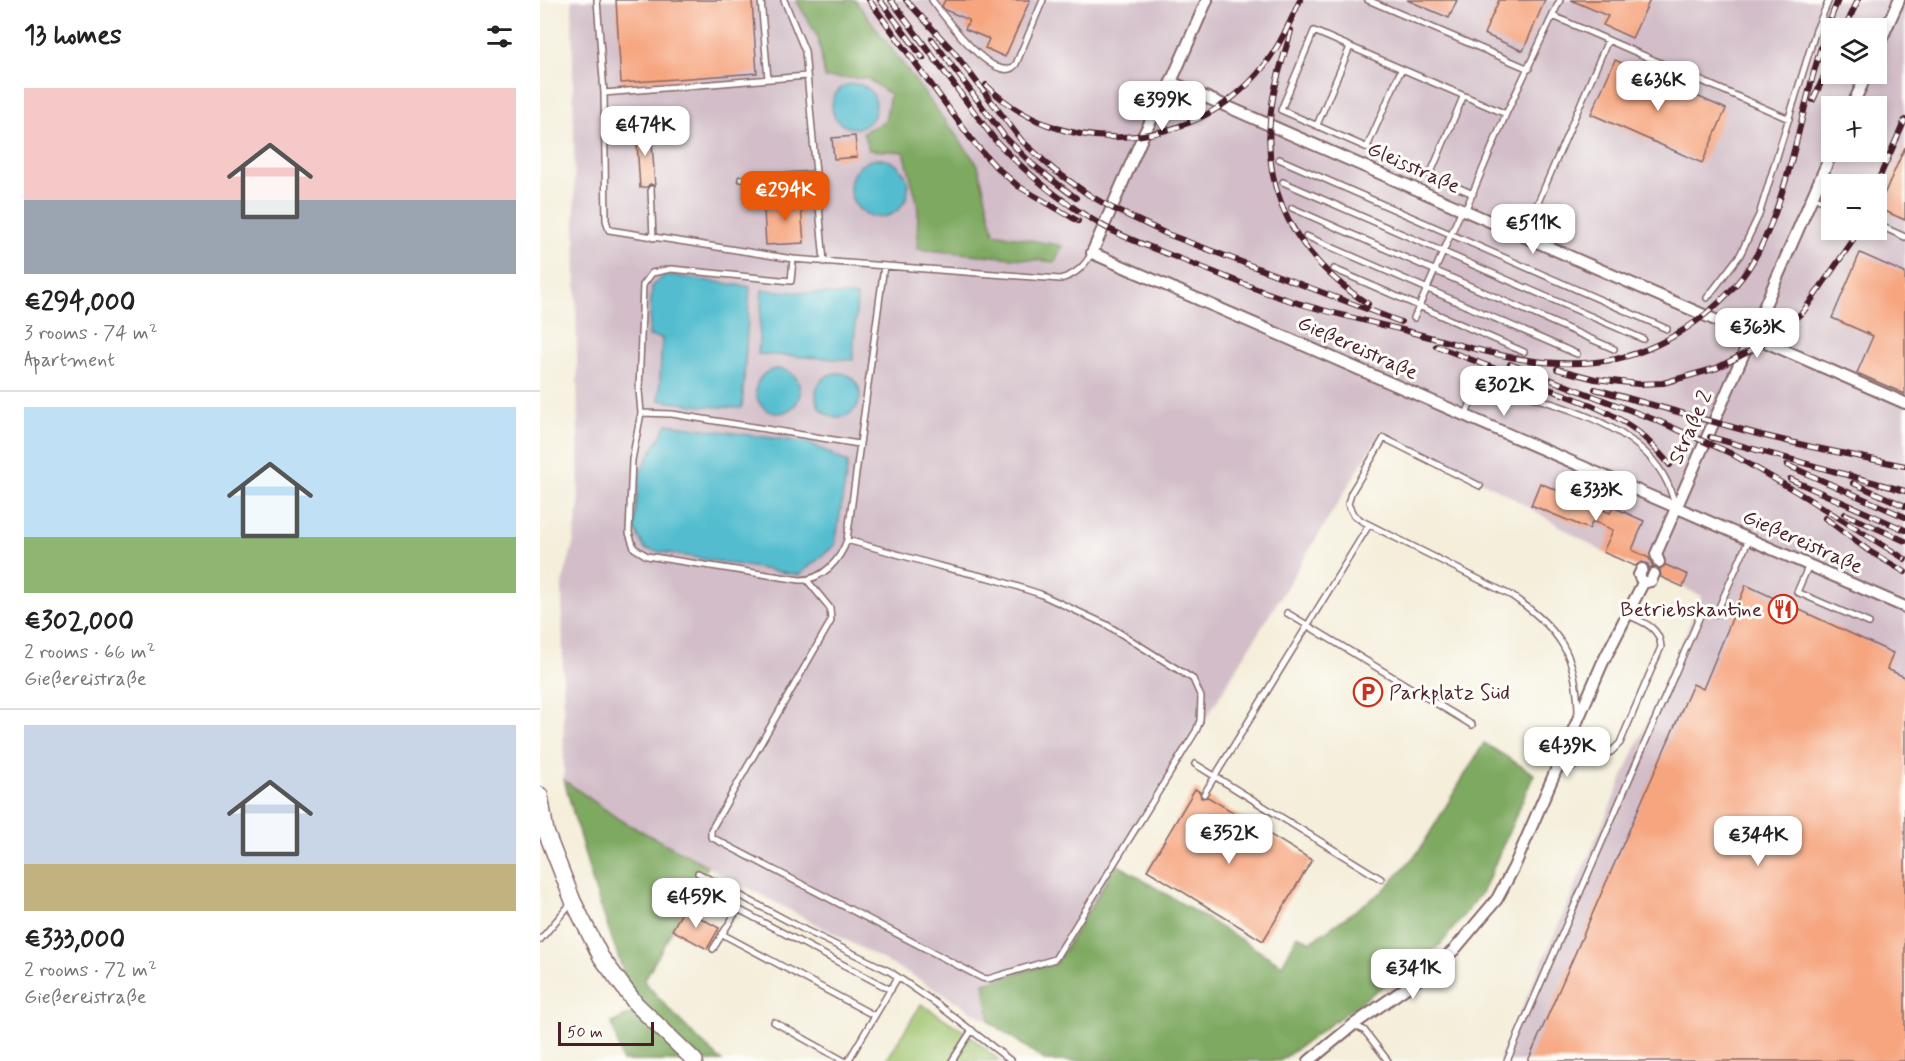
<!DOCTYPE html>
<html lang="en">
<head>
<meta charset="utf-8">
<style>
	body { margin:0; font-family:Mynerve,sans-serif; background:#f6f6f6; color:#222; height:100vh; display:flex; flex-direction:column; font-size:22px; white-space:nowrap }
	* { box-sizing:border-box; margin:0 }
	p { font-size:20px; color:#767676 }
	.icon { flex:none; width:33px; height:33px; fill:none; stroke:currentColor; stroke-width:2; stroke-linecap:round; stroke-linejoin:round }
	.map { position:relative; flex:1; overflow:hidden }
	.side { display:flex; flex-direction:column; background:#fff; width:540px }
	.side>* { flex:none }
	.controls { position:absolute; left:1281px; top:18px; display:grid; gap:12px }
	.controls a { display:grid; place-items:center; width:66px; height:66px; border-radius:0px; background:#fff; box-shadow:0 3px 9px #0003; font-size:30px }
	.scale { position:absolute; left:18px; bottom:15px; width:96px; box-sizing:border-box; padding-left:6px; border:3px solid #4a1f2b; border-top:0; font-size:16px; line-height:21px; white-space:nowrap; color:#4a1f2b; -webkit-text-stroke:4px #fdfcf7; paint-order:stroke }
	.price { position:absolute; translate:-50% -51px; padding:0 14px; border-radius:12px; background:#fff; color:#222; font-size:20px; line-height:39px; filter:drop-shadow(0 2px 3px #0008) }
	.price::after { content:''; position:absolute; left:50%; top:36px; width:18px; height:14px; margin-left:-9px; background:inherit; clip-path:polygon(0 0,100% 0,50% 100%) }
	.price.active { background:#ea580c; color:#fff }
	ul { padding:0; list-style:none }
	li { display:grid; align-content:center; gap:12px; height:318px; padding:0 24px }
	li+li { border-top:2px solid #e0e0e0 }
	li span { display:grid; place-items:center; height:186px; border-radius:0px; color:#555 }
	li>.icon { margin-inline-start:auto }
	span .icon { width:108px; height:108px; fill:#fffc; stroke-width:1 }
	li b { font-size:26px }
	h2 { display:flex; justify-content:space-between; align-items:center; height:72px; padding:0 24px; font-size:26px }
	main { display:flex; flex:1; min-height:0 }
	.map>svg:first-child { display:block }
</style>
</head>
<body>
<main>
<section class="side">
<h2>13 homes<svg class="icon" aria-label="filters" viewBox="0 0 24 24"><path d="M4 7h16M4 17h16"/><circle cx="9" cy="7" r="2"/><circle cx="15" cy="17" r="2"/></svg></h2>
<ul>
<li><span style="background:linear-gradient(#f6c9c9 60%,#9aa5b1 0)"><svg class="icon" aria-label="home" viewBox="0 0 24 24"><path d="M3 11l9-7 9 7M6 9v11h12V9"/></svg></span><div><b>€294,000</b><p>3 rooms · 74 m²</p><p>Apartment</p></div></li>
<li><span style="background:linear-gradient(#bfe0f5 70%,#8fb573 0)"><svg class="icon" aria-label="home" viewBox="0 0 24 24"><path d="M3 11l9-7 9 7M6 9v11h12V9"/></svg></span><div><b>€302,000</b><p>2 rooms · 66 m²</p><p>Gießereistraße</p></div></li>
<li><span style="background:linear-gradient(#c9d6e8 75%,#c2b280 0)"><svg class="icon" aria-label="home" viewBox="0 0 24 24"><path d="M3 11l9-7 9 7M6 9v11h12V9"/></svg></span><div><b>€333,000</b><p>2 rooms · 72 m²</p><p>Gießereistraße</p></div></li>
</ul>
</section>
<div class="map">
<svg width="1365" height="1061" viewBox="0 0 1365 1061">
	<rect width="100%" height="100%" fill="#fdfcf7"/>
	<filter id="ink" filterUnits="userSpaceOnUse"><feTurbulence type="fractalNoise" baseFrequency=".0167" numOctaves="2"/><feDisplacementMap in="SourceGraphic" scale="12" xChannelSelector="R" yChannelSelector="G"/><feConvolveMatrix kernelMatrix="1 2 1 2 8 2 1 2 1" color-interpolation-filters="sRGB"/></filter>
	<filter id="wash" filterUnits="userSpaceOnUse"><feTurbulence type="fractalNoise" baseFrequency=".008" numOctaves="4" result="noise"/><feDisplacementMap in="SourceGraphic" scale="24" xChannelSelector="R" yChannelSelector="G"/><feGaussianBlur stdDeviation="1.35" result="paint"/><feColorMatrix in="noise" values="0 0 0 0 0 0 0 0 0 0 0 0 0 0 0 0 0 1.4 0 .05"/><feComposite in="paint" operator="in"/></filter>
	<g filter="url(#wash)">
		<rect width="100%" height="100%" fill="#f4eeda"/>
		<path fill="#d2bdc8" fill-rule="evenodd" d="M32,0H1365V1061H959L1162,596L1063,552L961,491L842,431L577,864L742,966L758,935L770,942L843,891L879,851L944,743L994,774L943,891L901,944L740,1061H506L450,1022L368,973L80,820L24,780L22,584L33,545L39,506ZM1292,28H1336V74H1292ZM1292,106H1336V152H1292ZM1292,184H1336V230H1292Z"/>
		<path fill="#9ec36d" stroke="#74714c" stroke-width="1.5" d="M381,1004L424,1031L460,1061H346Z"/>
		<path fill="#7ea960" stroke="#646446" stroke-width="1.5" d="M256,0H315L438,165L454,233L522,246L515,262L377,249L378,205L364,152L329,150L323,132L345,122L350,94L326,78H285L278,37Z
			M944,743L994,774L943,891L901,944L740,1061H506L450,1022L444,983L517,962L577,864L742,965L758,935L770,942L843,891L879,851Z
			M24,780L80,820L168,866L104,981C129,1010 153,1036 182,1061H82L72,1023L102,1008L88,985L54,887Z"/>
		<path fill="#53bdcf" stroke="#4e6e7d" stroke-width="1.5" d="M292 106a22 22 0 1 1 44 0a22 22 0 1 1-44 0Z
			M310 188a29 29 0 1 1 58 0a29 29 0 1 1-58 0Z
			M128,275L210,287L202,408L160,406L119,400L122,338L109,336L112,286L121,278Z
			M222,290L317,296L313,360L218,354Z
			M216 391a22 22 0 1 1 44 0a22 22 0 1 1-44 0Z
			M276 395a22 22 0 1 1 44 0a22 22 0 1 1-44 0Z
			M127,424L270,443L308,463L295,545L259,575L105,549L94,528L100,472Z"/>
		<g id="blocks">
			<path fill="#f6a57f" d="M76,0H212L217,73L81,83Z
				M405,0H490L465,57L445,48L449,39L425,29L429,20L405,10L402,6Z
				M867,0H917L909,18Z
				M959,0H1005L983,51L944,34Z
				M1031,0H1110L1092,38L1063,25L1068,16Z
				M1075,60L1186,109L1162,163L1051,114Z
				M111,128L115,186L110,184L107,187L100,188L96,129Z
				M315,136L317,157L294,159L292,138Z
				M1365,147V220L1338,208Z
				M260,196L264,243L226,245L224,211L236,210L235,198Z
				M1320,253L1365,273V394L1317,373L1333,336L1292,318Z
				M1000,483L1070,513L1073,507L1104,521L1092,550L1109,558L1113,567L1109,568L1108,564L1102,562L1095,566L1063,552L1073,530L1053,521L1049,529L991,505Z
				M1126,565L1148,575L1143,587L1121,577L1120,569Z
				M1206,585L1353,653L1347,669L1365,677V1061H988L1153,684L1163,689Z
				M655,789L660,792L661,798L668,797L772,860L723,941L607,870Z
				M144,909L179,928L167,949L132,930Z"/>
		</g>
	</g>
	<g filter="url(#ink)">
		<use href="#blocks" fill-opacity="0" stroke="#866768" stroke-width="1.5"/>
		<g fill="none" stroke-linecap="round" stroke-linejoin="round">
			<g stroke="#866768" stroke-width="8">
				<path id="lane" d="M57,0L64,93L66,220L69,230L253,259L520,279C536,275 544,266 552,253
					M221,0L228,79
					M244,0L265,51L284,262
					M392,0C402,14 458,90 476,64L503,0
					M828,0L989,69
					M1013,16L1249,119
					M64,93L267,76
					M777,125L810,47
					M827,147L861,70
					M739,159L1127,329
					M890,175L923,97
					M201,179L276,174
					M743,182L1103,339
					M111,189L113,238
					M933,194L741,110L774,31L966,114
					M1273,197L1292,205
					M752,208L1074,349
					M925,211L966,114L1020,0
					M1336,224L1365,237
					M984,235L1068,40
					M766,236L1037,354
					M253,259L251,281L131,269L112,273L103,285L99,390L101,413L92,460L89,533L94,548L107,556L260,580C283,580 300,560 307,540L344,266
					M794,269L984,352
					M1167,298L1200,255L1219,215L1276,30L1289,0
					M874,318L922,209
					M101,413L132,414L319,444
					M926,415C930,405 934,390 947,387C960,383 979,393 992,397C1042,413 1104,432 1128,484C1131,491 1133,499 1136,506
					M940,486L844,438L811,493L808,504L813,514L822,521L972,596C1019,628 1037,654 1038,712
					M1269,565L1257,592L1329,623
					M267,580L290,608L291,621L171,830V837L442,978L448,979L515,959L656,731L660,721L661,697L653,679L567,625L500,594L454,579L399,566L307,540
					M747,613L932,725
					M655,764L841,879
					M1017,766L1025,769L1029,768L1071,752L1080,743L1121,647C1120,627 1103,622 1087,615
					M664,794L829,525
					M158,873L265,930L349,971L397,1004L471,1061
					M182,934L335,1016
					M0,940L32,902
					M173,949L198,909L351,990
					M234,1022L304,1061
					M813,1025L824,1030L848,1061
					M308,1061L358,977
					M412,1061L432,1030
					M967,1061L1163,609L1176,614L1209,539"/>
			</g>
			<g stroke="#866768" stroke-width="14">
				<path id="street" d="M667,0L631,82L603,136L552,253L1365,607
					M1336,51L1359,0
					M631,82L1365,403
					M1312,106L1327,74
					M1119,562L1116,554L1292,152
					M1102,569L1099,575L1103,583
					M1103,583L1111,581L1114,574
					M769,1061L813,1025L883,976L914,950L957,899L974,867L1062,664L1103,583"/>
			</g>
			<g stroke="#866768" stroke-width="18">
				<path id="secondary" d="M0,795L6,832L33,901L61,957L96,1004L155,1061"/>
			</g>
			<use href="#lane" stroke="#fff" stroke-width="5"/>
			<use href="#street" stroke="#fff" stroke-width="10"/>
			<use href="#secondary" stroke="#fff" stroke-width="15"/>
			<g stroke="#4a1f2b" stroke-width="6">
				<path id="rail" d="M329,0L435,144L456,167L478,186L538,221
					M340,0L383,58
					M351,0L455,140C488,175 523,204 565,227C593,242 624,252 653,264C685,276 716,290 748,300C789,313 832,322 874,333C934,348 993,369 1056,362C1112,357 1169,320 1203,276C1226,245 1237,209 1248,173C1264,116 1275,54 1298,0
					M366,0L413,51L481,140L514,170L549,195L572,208L627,234L861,322
					M1305,28L1318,0
					M751,31C745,53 737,75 733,98C717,188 754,255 828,304
					M392,39L464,136L493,165L536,198
					M446,85C518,157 640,153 710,82C733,59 747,30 760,0
					M1273,100L1292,59
					M1336,185L1365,120
					M896,346L979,378L1003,384
					M970,364L1118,421L1190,453L1257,492L1365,559
					M1017,369L1055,379L1098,384L1123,383L1177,368L1221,345L1263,312L1312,242L1317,230
					M995,384C1027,396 1061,406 1090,426C1105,436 1118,451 1130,465
					M1055,389L1221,435L1272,447L1365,466
					M1170,437L1365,491
					M1247,465L1365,517
					M1250,479L1365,530
					M1313,483L1365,506
					M1305,514L1365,541
					M1285,518L1329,551L1365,572"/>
			</g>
			<use href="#rail" stroke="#fdfcf7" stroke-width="4" stroke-dasharray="11" stroke-linecap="butt"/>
		</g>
	</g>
	<defs>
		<g id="restaurant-ring" transform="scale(1.5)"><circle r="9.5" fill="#fdfcf7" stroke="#c8321e" stroke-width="1.5"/><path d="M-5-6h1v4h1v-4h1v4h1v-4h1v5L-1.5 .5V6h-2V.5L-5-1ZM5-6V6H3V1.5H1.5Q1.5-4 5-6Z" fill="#c8321e"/></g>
		<g id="parking-ring" transform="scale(1.5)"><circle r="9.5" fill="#fdfcf7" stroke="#c8321e" stroke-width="1.5"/><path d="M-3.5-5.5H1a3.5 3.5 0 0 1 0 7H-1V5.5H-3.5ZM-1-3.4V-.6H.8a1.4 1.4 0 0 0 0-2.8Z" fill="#c8321e"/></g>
	</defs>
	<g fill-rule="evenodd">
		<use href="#restaurant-ring" x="1243" y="609"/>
		<use href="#parking-ring" x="828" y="692"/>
	</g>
	<g text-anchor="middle" stroke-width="6" stroke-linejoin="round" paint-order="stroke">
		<g font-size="21" fill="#4a1f2b" stroke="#fdfcf7">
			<text transform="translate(874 167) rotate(24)" y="7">Gleisstraße</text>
			<text transform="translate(818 347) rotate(24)" y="7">Gießereistraße</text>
			<text transform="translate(1150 427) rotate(-66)" y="7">Straße 2</text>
			<text transform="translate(1263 541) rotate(24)" y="7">Gießereistraße</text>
		</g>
		<g font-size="21" fill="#4a1f2b" stroke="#fdfcf7" text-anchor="end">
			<text x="1222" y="616">Betriebskantine</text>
			<text x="849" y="699" text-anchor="start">Parkplatz Süd</text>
		</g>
	</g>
</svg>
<div class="controls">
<a><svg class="icon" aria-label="layers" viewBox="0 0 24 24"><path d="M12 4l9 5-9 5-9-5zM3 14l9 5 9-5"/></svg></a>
<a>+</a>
<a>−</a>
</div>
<div class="scale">50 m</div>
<b class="price" style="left:1118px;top:112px">€636K</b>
<b class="price" style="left:622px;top:132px">€399K</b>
<b class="price" style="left:105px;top:157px">€474K</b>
<b class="price active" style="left:245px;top:222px">€294K</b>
<b class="price" style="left:993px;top:255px">€511K</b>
<b class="price" style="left:1217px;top:359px">€363K</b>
<b class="price" style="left:964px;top:417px">€302K</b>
<b class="price" style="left:1056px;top:522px">€333K</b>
<b class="price" style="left:1027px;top:778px">€439K</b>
<b class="price" style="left:689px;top:865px">€352K</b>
<b class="price" style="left:1218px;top:867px">€344K</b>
<b class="price" style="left:156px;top:929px">€459K</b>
<b class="price" style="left:873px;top:1000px">€341K</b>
</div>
</main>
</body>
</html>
